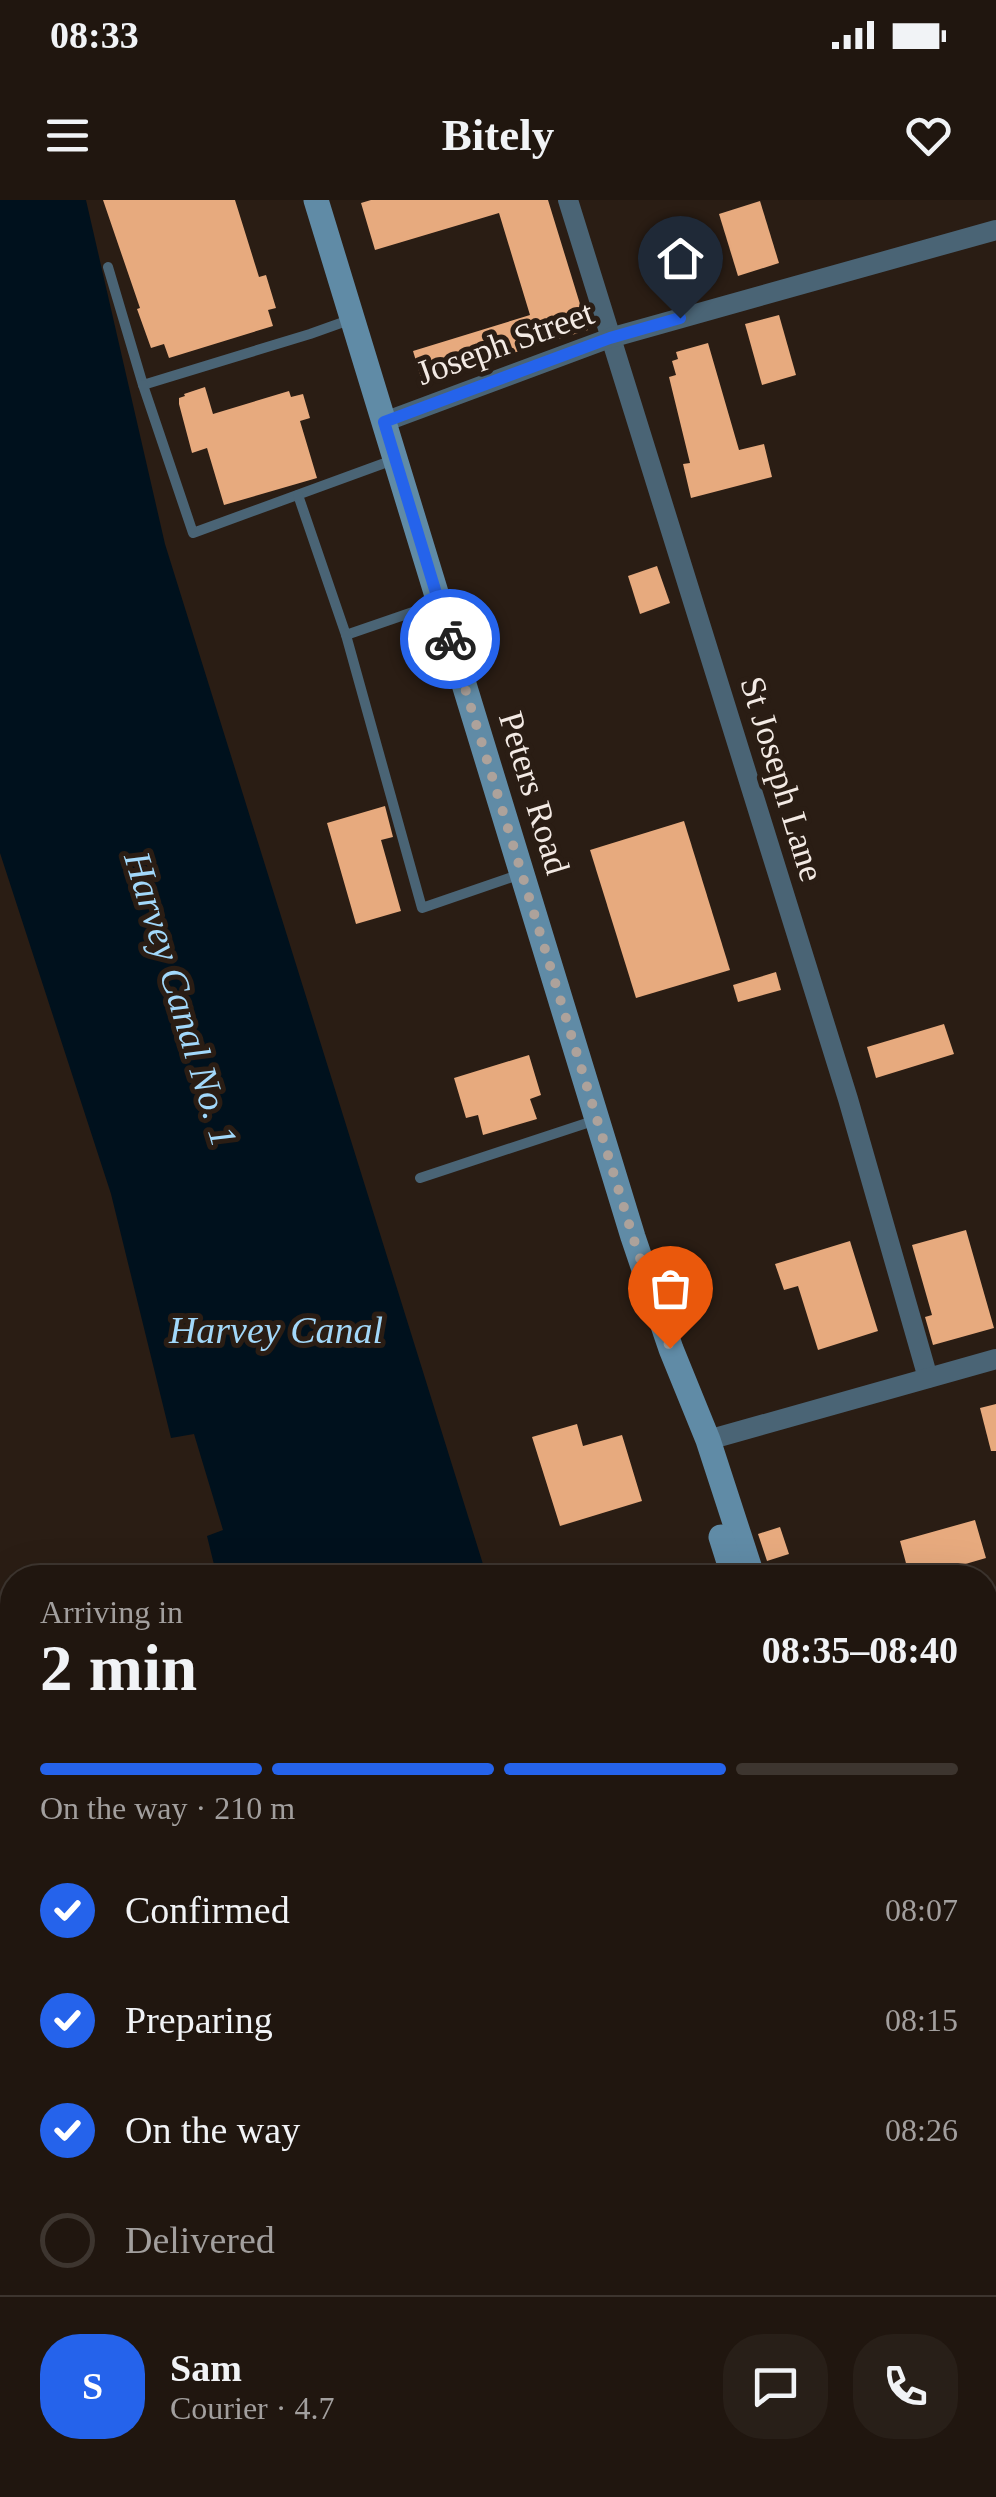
<!DOCTYPE html>
<meta charset="utf-8">
<style>
:root{--surface:#20160f;--page:#281f18;--text:#f1f3f6;--muted:#a29f9e;--line:#3d352f;--accent:#2563eb}
body{margin:0;font-family:Georgia,serif;background:var(--page);color:var(--text);height:100vh;display:flex;flex-direction:column;font-size:38px;white-space:nowrap}
*{box-sizing:border-box;margin:0}
p{font-size:32px;color:var(--muted)}
.icon{flex:none;width:55px;height:55px;fill:none;stroke:currentColor;stroke-width:2;stroke-linecap:round;stroke-linejoin:round}
.map{position:relative;flex:1;overflow:hidden}
.drawer{position:absolute;left:0px;top:1365px;width:998px;height:932px;display:flex;flex-direction:column;background:var(--surface);border-radius:40px 40px 0 0;box-shadow:0 10px 40px #0002,0 0 0 2px var(--line)}
.drawer>*{flex:none}
.pin{position:absolute;display:grid;place-items:center;width:85px;height:85px;color:#fff;margin:-102px -42px;border-radius:50% 50% 50% 0;rotate:-45deg;box-shadow:0 0 10px #0007}
.pin .icon{rotate:45deg}
.courier{position:absolute;display:grid;place-items:center;width:100px;height:100px;margin:-50px;border:8px solid #2563eb;border-radius:50%;background:#fff;color:#222;box-shadow:0 2px 12px #0007}
.head em{font-style:normal;font-weight:700}
.head div{display:flex;flex-direction:column-reverse}
.head{display:flex;align-items:center;justify-content:space-between;height:170px;padding:0 40px}
h1{font-size:65px;font-weight:700;line-height:75px}
.bar{display:grid;grid-template-columns:repeat(4,1fr);gap:15px 10px;align-content:center;height:120px;padding:0 40px}
.bar i{height:12px;border-radius:8px;background:var(--line)}
.bar .selected{background:var(--accent)}
.bar p{grid-column:span 4}
.line{display:flex;align-items:center;gap:25px;padding:0 40px;border-top:2px solid var(--line)}
.line div{flex:1}
.round{display:grid;place-items:center;flex:none;width:105px;height:105px;border-radius:40px;background:var(--page)}
ol{padding:0 40px;list-style:none}
li{display:flex;align-items:center;gap:30px;height:110px}
li p{margin-inline-start:auto}
li .icon{padding:10px;border-radius:50%;background:var(--accent);color:#fff;stroke-width:4}
li:last-child{color:var(--muted)}
li i{width:55px;height:55px;border:5px solid var(--line);border-radius:50%}
.status{display:flex;justify-content:space-between;align-items:center;height:70px;padding:0 50px;background:var(--surface);direction:ltr}
.status svg{height:28px;fill:currentColor}
header{display:flex;justify-content:space-between;align-items:center;height:130px;padding:0 40px;background:var(--surface);font-size:45px;font-weight:700}
.map>svg:first-child{display:block}
</style>
<div class="status"><b>08:33</b><svg viewBox="0 0 49 12"><path d="M0 12V9h3v3zM5 12V6h3v6zM10 12V3h3v9zM15 12V0h3v12zM26 1h20v11H26zM47 4h2v5h-2z"/></svg></div>
<header><svg class="icon" aria-label="menu" viewBox="0 0 24 24"><path d="M4 6h16M4 12h16M4 18h16"/></svg>Bitely<svg class="icon" aria-label="heart" viewBox="0 0 24 24"><path d="M12 20l-8-8c-3-5 5-10 8-4 3-6 11-1 8 4z"/></svg></header>
<div class="map">
<svg width="996" height="2297" viewBox="0 0 996 2297">
<rect width="100%" height="100%" fill="#2a1d14"/>
<!-- green -->
<path fill="#4e2c12" d="M12,1946V2010L0,1981V1949Z"/>
<!-- forest -->
<path fill="#754014" d="M12,1992V2285H282L286,2297H0V1995Z"/>
<!-- water -->
<g fill="#00111d">
<path d="M0,0H86L165,344L487,1377H217L207,1336L223,1330L194,1234L171,1238L111,994L0,653Z"/>
<path d="M12,1616V1760L0,1764V1619Z"/>
<path d="M403,2285H765L769,2297H407Z"/>
</g>
<!-- building -->
<g fill="#e7aa7e">
<path d="M103,0H235L259,77L266,75L276,108L268,110L273,126L169,158L164,144L151,148L137,109L140,108Z"/>
<path d="M371,0H548L588,130L422,181L413,151L530,115L499,13L375,50L361,3Z"/>
<path d="M760,1L779,63L738,76L719,14Z"/>
<path d="M779,115L796,175L762,185L745,124Z"/>
<path d="M708,143L739,250L764,244L772,277L691,298L683,264L690,263L669,177L676,175L672,161L678,159L676,152Z"/>
<path d="M205,187L213,214L289,191L291,197L303,194L310,218L300,221L317,278L224,305L207,248L192,253L179,204V198L185,196L184,194Z"/>
<path d="M657,366L670,403L640,414L628,376Z"/>
<path d="M385,606L393,637L381,640L401,711L356,724L327,623Z"/>
<path d="M684,621L730,770L636,798L590,650Z"/>
<path d="M776,772L781,790L738,802L733,785Z"/>
<path d="M944,824L954,854L876,878L867,847Z"/>
<path d="M529,855L541,895L530,899L537,919L483,935L478,915L466,918L454,878Z"/>
<path d="M966,1030L994,1128L933,1145L925,1117L932,1115L912,1045Z"/>
<path d="M850,1041L878,1131L818,1150L798,1086L784,1090L775,1064Z"/>
<path d="M996,1204V1251H991L980,1208Z"/>
<path d="M577,1224L583,1246L622,1235L642,1301L560,1326L532,1237Z"/>
<path d="M975,1320L986,1358L938,1372L939,1375L929,1378H910L900,1341Z"/>
<path d="M780,1327L789,1354L767,1361L758,1334Z"/>
</g>
<g fill="none" stroke-linecap="round" stroke-linejoin="round">
<!-- service -->
<g stroke="#4a6475" stroke-width="10">
<path d="M108,67L143,185L310,134L352,119"/>
<path d="M143,185L193,333L393,260"/>
<path d="M298,295L346,435L439,403"/>
<path d="M346,435L422,708L521,674"/>
<path d="M420,978L596,920"/>
<path d="M985,1970L996,1986"/>
</g>
<!-- minor -->
<g stroke="#4a6475" stroke-width="20">
<path d="M568,0L848,899L928,1178"/>
<path d="M384,222L610,138L996,30"/>
<path d="M708,1240L996,1159"/>
</g>
<!-- secondary -->
<g stroke="#608ba6" stroke-width="25">
<path d="M316,0L633,1037L671,1149L708,1240L753,1378"/>
<path d="M721,1337L734,1378"/>
<path d="M985,1823L996,1839"/>
<path d="M985,1875L996,1892"/>
</g>
<!-- primary -->
<g stroke="#70a9cc" stroke-width="25">
<path d="M985,1428L996,1425"/>
<path d="M985,1603L996,1599"/>
<path d="M985,1627L996,1623"/>
<path d="M985,1654L996,1651"/>
<path d="M0,1908L12,1904"/>
<path d="M0,1932L12,1928"/>
</g>
</g>
<g fill="none" stroke-linecap="round" stroke-linejoin="round">
<!-- done -->
<path stroke="#ada29b" stroke-width="10" stroke-dasharray="0 18" d="M450,439L633,1037L670,1148"/>
<!-- route -->
<path stroke="#2563eb" stroke-width="12" d="M450,439L384,222L610,138L680,118"/>
</g>
<g text-anchor="middle" dominant-baseline="central" stroke-width="10" stroke-linejoin="round" paint-order="stroke">
<!-- street labels -->
<g font-size="35" fill="#f3eae4" stroke="#2a1d14">
<text transform="translate(505 143) rotate(-20)">Joseph Street</text>
<text transform="translate(782 579) rotate(73)">St Joseph Lane</text>
<text transform="translate(534 593) rotate(73)">Peters Road</text>
</g>
<!-- water labels -->
<g font-size="38" font-style="italic" fill="#a2d8fa" stroke="#2a1d14">
<text transform="translate(181 799) rotate(73)">Harvey Canal No. 1</text>
<text x="276" y="1130">Harvey Canal</text>
</g>
</g>
</svg>
<div class="pin" style="left:670px;top:1148px;background:#ea580c"><svg class="icon" aria-label="bag" viewBox="0 0 24 24"><path d="M5 8h14l-1 12H6zM9 8a3 3 0 0 1 6 0"/></svg></div>
<div class="pin" style="left:680px;top:118px;background:#1f2937"><svg class="icon" aria-label="home" viewBox="0 0 24 24"><path d="M3 11l9-7 9 7M6 9v11h12V9"/></svg></div>
<div class="courier" style="left:450px;top:439px"><svg class="icon" aria-label="bike" viewBox="0 0 24 24"><circle cx="6" cy="16" r="4"/><circle cx="18" cy="16" r="4"/><path d="M6 16l4-8h5l3 8M10 8l3 8H6M13 5h3"/></svg></div>
<section class="drawer">
<div class="head"><div><h1>2 min</h1><p>Arriving in</p></div><em>08:35–08:40</em></div>
<div class="bar"><i class="selected"></i><i class="selected"></i><i class="selected"></i><i></i><p>On the way · 210 m</p></div>
<ol>
<li><svg class="icon" aria-label="check" viewBox="0 0 24 24"><path d="M5 12l5 5 9-10"/></svg>Confirmed<p>08:07</p></li>
<li><svg class="icon" aria-label="check" viewBox="0 0 24 24"><path d="M5 12l5 5 9-10"/></svg>Preparing<p>08:15</p></li>
<li><svg class="icon" aria-label="check" viewBox="0 0 24 24"><path d="M5 12l5 5 9-10"/></svg>On the way<p>08:26</p></li>
<li><i></i>Delivered</li>
</ol>
<div class="line" style="height:180px"><b class="round" style="background:var(--accent);color:#fff">S</b><div><b>Sam</b><p>Courier · 4.7</p></div><a class="round"><svg class="icon" aria-label="chat" viewBox="0 0 24 24"><path d="M4 5h16v11H9l-5 4z"/></svg></a><a class="round"><svg class="icon" aria-label="phone" viewBox="0 0 24 24"><path d="M5 4h4l2 5-3 2q2 4 5 5l2-3 5 2v4C11 20 4 13 5 4z"/></svg></a></div>
</section>
</div>
